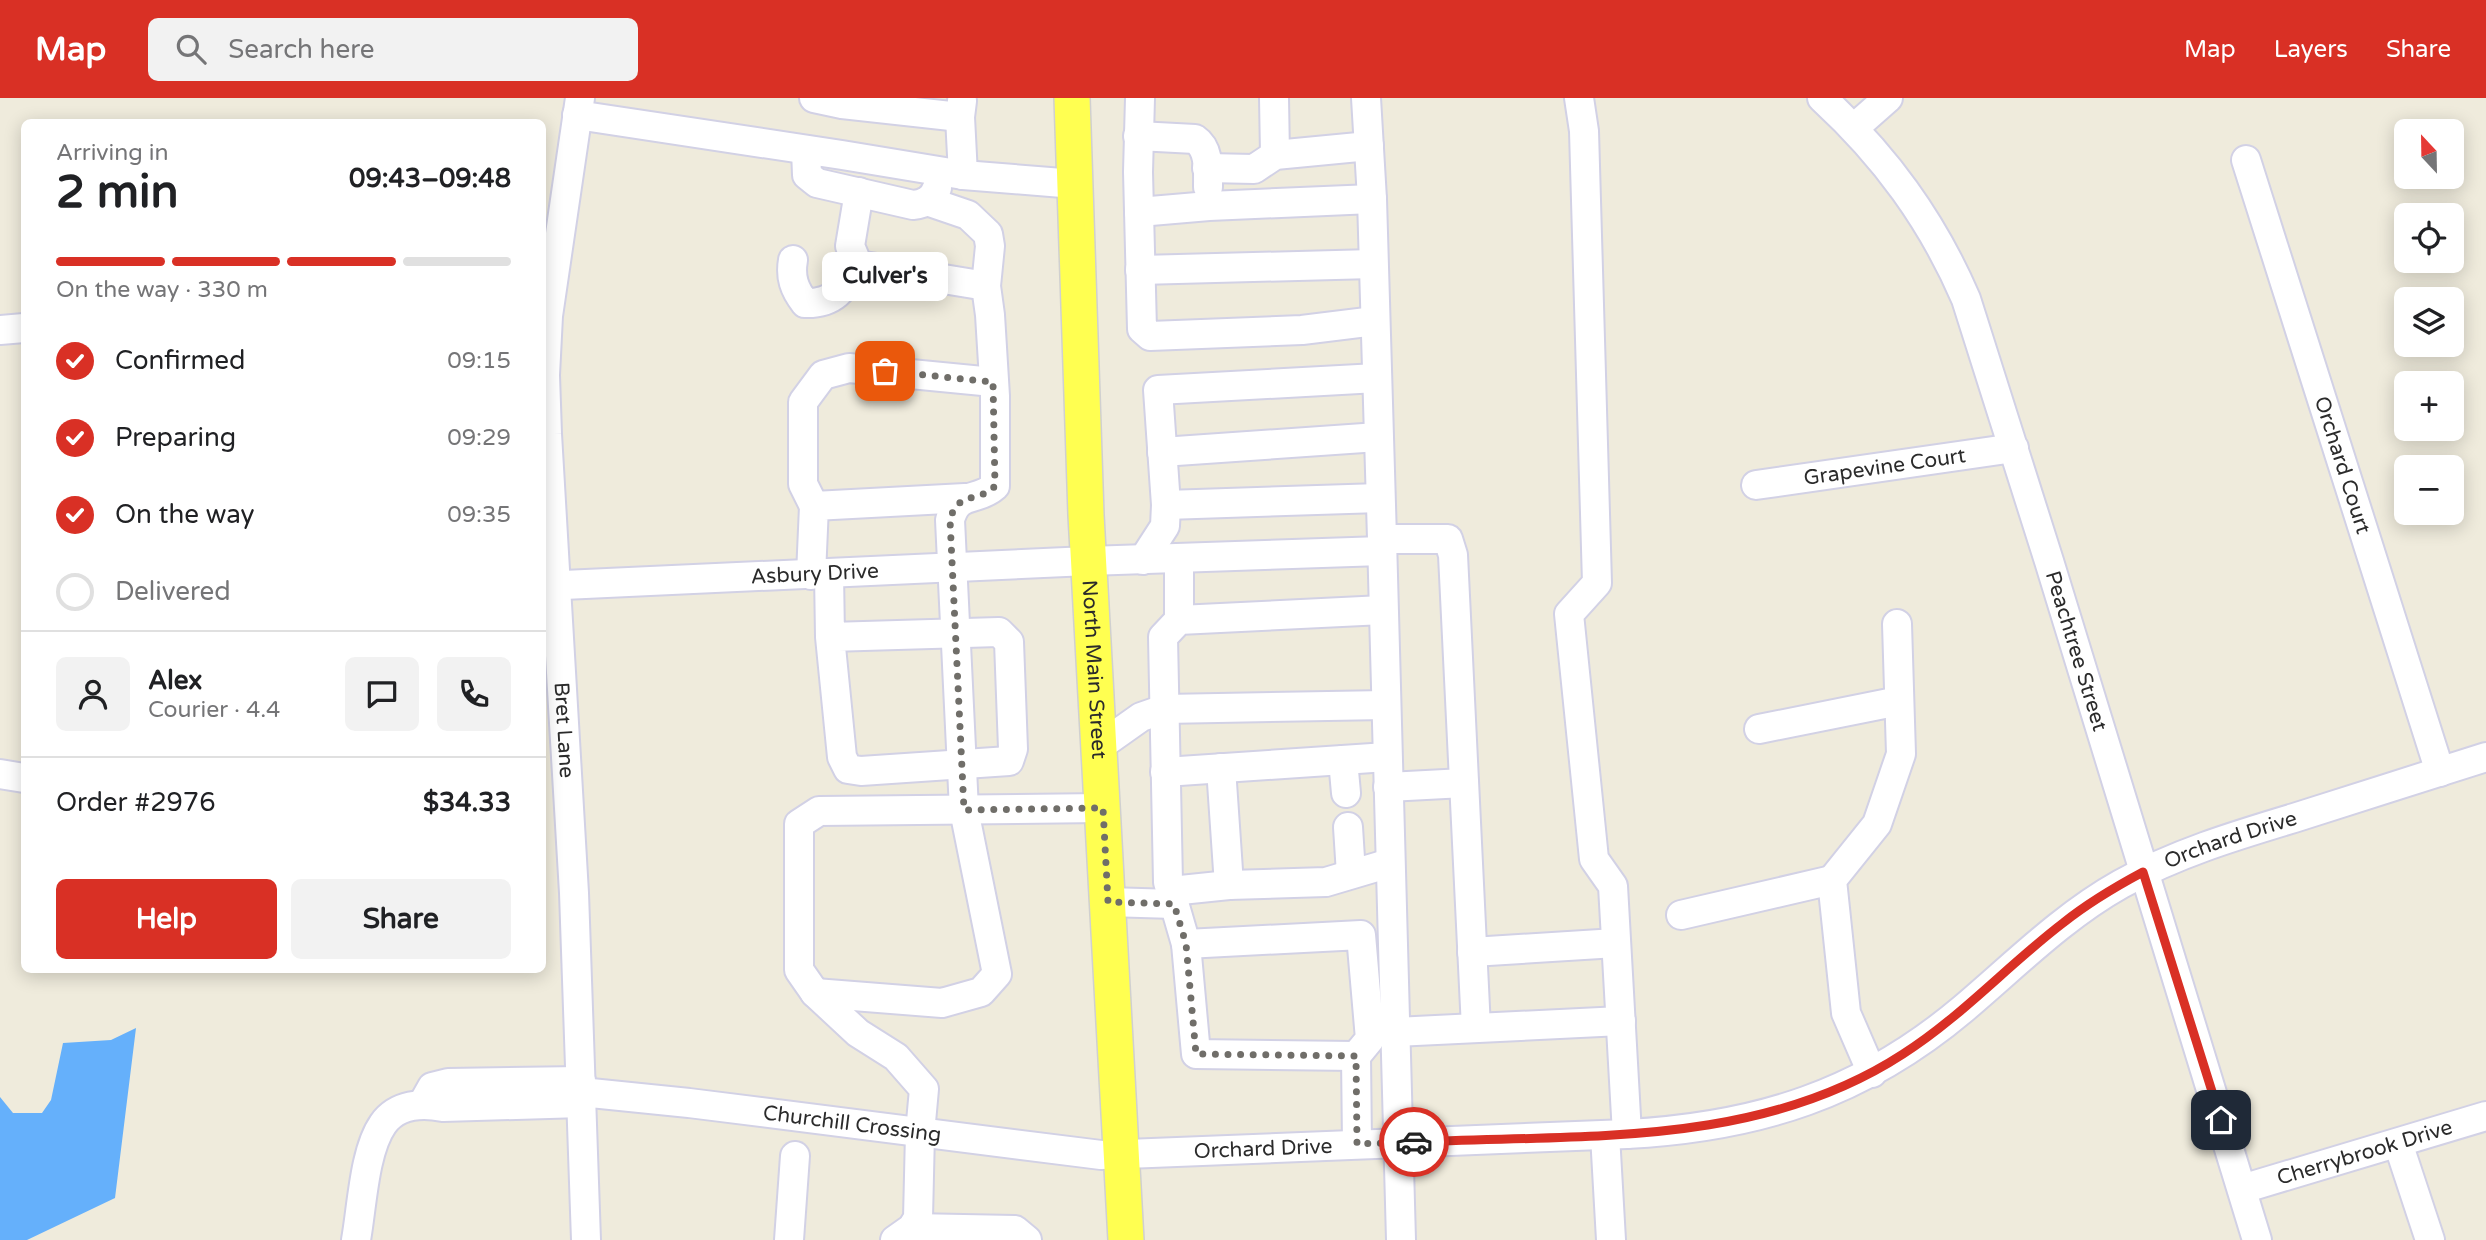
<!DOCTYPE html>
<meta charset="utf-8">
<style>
:root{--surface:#fff;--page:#f2f2f2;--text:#202124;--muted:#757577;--line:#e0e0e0;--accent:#d93025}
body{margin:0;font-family:"Varela Round",sans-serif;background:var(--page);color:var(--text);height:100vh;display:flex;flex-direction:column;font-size:26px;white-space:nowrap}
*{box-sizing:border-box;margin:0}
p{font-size:23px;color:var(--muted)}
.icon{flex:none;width:38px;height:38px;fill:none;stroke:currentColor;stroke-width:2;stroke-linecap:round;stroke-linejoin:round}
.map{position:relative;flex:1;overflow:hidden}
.side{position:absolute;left:21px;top:21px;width:525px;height:854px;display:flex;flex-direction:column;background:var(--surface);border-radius:10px;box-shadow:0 4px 18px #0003}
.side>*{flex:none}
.needle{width:46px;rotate:338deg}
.controls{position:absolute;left:2394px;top:21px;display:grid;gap:14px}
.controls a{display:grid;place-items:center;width:70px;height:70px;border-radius:10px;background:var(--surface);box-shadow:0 4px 18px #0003;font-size:35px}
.pin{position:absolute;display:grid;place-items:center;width:60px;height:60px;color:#fff;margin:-30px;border-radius:14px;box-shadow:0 4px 10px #0006}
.courier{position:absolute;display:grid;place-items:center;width:70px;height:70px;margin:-35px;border:5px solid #d93025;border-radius:50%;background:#fff;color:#222;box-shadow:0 2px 9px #0007}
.bubble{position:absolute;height:49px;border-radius:10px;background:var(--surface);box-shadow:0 4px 18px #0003;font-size:23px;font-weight:700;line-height:49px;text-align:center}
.overview em{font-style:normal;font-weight:700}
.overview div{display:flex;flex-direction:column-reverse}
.overview{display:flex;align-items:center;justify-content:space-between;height:119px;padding:0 35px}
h1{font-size:46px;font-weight:700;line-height:52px}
.bar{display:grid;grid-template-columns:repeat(4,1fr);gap:10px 7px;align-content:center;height:84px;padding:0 35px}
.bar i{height:9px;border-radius:5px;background:var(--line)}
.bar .current{background:var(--accent)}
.bar p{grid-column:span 4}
.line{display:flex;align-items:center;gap:18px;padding:0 35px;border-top:2px solid var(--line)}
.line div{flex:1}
.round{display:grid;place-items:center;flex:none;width:74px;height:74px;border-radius:10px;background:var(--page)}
ol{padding:0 35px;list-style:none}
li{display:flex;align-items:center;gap:21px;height:77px}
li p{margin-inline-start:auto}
li .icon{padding:7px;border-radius:50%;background:var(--accent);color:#fff;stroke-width:4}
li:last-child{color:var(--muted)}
li i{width:38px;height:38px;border:4px solid var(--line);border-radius:50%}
.button{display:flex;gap:14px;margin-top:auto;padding:14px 35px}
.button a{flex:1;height:80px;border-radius:10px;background:var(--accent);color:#fff;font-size:28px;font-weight:700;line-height:80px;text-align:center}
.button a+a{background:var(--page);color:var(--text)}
header{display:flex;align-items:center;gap:42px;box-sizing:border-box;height:98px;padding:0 35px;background:var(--accent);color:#fff}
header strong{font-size:33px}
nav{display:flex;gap:38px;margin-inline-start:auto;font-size:24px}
.search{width:490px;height:63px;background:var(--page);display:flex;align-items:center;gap:18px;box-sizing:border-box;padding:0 24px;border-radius:10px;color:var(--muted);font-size:26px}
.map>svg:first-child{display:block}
</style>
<header>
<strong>Map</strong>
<div class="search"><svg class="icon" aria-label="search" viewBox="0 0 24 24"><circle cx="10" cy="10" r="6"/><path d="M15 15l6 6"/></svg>Search here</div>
<nav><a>Map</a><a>Layers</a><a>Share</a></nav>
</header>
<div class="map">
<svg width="2486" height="1142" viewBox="0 0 2486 1142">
<rect width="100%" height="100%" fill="#efebdc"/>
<!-- water -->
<path fill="#65b0fb" d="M136,930L115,1100L27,1142H0V999L13,1015H42L51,1002L63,945L111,942Z"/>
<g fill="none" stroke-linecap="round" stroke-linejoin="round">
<defs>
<g id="minor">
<path id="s1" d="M580,0L548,218L545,277L547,336L574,795L586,1142"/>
<path d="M814,0L842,6L960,19"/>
<path d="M1140,0L1138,74L1142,231L1150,238L1302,232L1375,223"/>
<path d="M1274,0L1275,57"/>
<path d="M1366,0L1372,101L1382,441L1401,1142"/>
<path d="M1579,0L1584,33L1597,485L1569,516L1594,761L1613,788L1627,1036"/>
<path id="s2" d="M1822,0C1885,58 1932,122 1966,201L2049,463L2257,1142"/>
<path d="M962,3L960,19L963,77"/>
<path d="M577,17L842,57L963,77L1075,86"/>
<path d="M1854,30L1888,0"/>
<path d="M1138,38L1195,41C1210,51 1208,73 1208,89"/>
<path d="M806,52L807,77L817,85L913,107C925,106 933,101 937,90"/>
<path id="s3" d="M2246,62L2440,674"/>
<path d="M1207,70L1254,71L1275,57L1369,48"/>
<path d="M859,94L850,148L858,167L986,188"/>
<path d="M1139,114L1209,108L1372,101"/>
<path d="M793,162C790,179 794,191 805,205C835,206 844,190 858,167"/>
<path d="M1140,172L1373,166"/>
<path d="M0,232L24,230"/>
<path d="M1377,280L1158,292L1166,407L1380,400"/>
<path d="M1162,354L1378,339"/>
<path id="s4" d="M1756,387L2014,350"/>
<path d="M814,408L803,386V304L823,277L849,270L993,284"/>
<path d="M1382,441H1448L1453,457L1476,930"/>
<path d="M1143,462L1165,428L1166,407"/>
<path d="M829,475L830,539L842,659L848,671L861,673L1009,663L1013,651L1009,544L999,534L830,539"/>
<path d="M811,477L814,408L965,400"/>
<path id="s5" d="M542,488L1088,463L1382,453"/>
<path d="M1179,522V460"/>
<path d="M1759,631L1899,603"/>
<path d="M1100,648L1141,619L1164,611L1386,607"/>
<path d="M1343,662L1346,695"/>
<path d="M1221,670L1229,787"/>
<path d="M1165,674L1387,659"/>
<path d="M0,676L24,680"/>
<path d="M1388,689L1464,685"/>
<path d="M1348,729L1351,776"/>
<path d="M1171,793L1229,787L1326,784L1390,765"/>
<path d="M1108,804L1174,806"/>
<path d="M1681,817L1832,782"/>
<path d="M1186,846L1361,837L1370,941L1356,958L1357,1046"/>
<path d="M1472,854L1616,845"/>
<path d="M815,895L942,905L981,894L997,876L964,712L950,422C958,392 976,405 995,388V298L990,217L986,188L990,148L988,136L968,117L927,103"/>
<path d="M1395,934L1621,923"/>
<path d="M1356,958L1196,956L1186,846L1168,784L1163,539L1179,522L1383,512"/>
<path d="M1872,975L1846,915L1832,782L1877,726L1901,656L1897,526"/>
<path id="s6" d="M581,994L689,1005L1101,1057L1627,1036C1758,1029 1862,996 1963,911C2014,868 2062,819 2121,786C2175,756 2234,738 2294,720C2358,700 2422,679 2486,659"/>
<path d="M423,1005L432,989L448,985L581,983"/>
<path d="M1605,1037L1611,1142"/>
<path d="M2398,1045L2430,1142"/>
<path id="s7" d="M2242,1091L2486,1018"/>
<path d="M912,1130L1015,1132L1027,1142"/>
<path d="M356,1142C362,1109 364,1053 383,1026C397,1006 422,1005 443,1009L582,1005"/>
<path d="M789,1142L795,1058"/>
<path d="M895,1142L912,1130L918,1120L920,1035L924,991L896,959L858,935L815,895L799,872V726L819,713L1103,710"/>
</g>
<g id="major">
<path id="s8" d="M1072,0L1086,417L1126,1142"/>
</g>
</defs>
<!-- minor casing -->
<use href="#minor" stroke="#d2d1e5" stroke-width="32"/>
<!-- major casing -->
<use href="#major" stroke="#d0d0d0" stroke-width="38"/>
<!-- minor -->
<use href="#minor" stroke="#fff" stroke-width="28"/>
<!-- major -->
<use href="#major" stroke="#ffff51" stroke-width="35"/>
</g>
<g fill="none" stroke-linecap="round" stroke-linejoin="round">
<!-- done -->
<path stroke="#706e69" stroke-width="7" stroke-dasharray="0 12.6" d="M885,273L993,284L995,388C977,406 958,392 950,422L964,712L1103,710L1108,804L1174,806L1186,846L1196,956L1356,958L1357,1046L1414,1044"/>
<!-- route -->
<path stroke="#d93025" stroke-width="9" d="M1414,1044C1580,1036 1757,1051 1903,956C1961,919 2008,867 2063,825C2088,805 2115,789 2143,774L2221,1022"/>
</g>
<g text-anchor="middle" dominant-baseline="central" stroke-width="5" stroke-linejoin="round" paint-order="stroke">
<!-- street labels -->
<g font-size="21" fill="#2b2b2b" stroke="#fff">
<text stroke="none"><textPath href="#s3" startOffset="320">Orchard Court</textPath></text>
<text stroke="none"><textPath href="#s4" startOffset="130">Grapevine Court</textPath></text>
<text stroke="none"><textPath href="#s5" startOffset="273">Asbury Drive</textPath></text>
<text stroke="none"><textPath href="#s2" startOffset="618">Peachtree Street</textPath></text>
<text stroke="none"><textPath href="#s8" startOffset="572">North Main Street</textPath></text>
<text stroke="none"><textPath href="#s1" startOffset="635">Bret Lane</textPath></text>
<text stroke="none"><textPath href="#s6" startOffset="1736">Orchard Drive</textPath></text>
<text stroke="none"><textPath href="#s6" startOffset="273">Churchill Crossing</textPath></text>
<text stroke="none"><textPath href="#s6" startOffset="686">Orchard Drive</textPath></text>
<text stroke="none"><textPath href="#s7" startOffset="128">Cherrybrook Drive</textPath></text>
</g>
</g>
</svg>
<div class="controls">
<a><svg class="needle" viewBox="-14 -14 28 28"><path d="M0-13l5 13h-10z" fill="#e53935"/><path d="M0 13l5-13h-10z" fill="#757577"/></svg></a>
<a><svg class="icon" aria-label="locate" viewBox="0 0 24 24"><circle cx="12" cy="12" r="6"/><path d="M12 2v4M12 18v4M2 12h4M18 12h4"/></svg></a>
<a><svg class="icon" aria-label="layers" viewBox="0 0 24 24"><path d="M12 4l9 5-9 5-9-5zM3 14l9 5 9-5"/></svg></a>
<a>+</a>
<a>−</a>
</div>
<div class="pin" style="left:885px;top:273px;background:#ea580c"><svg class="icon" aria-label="bag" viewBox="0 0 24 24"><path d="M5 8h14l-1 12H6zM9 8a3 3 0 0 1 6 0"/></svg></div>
<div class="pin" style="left:2221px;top:1022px;background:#1f2937"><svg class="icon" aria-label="home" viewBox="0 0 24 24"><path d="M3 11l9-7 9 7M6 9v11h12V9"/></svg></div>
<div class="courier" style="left:1414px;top:1044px"><svg class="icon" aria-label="car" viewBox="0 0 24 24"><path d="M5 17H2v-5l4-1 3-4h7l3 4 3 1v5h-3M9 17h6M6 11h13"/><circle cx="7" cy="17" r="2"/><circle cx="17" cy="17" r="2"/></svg></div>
<div class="bubble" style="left:822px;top:154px;width:126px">Culver's</div>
<section class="side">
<div class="overview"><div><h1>2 min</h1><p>Arriving in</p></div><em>09:43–09:48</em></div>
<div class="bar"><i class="current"></i><i class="current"></i><i class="current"></i><i></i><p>On the way · 330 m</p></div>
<ol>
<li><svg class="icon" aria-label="check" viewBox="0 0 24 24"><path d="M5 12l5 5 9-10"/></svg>Confirmed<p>09:15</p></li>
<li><svg class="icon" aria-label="check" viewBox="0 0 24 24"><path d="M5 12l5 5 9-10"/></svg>Preparing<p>09:29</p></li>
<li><svg class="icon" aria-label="check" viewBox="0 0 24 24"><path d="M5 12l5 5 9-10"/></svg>On the way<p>09:35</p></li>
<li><i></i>Delivered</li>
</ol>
<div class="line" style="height:126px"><a class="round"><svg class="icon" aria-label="person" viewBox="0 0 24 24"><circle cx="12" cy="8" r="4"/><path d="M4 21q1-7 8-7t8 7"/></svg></a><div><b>Alex</b><p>Courier · 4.4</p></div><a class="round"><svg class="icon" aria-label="chat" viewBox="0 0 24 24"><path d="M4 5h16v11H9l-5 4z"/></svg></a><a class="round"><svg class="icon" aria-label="phone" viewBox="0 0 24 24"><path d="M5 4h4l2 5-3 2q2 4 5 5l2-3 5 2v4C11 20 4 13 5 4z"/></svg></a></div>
<div class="line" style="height:91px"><div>Order #2976</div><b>$34.33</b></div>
<div class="button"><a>Help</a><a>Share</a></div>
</section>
</div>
